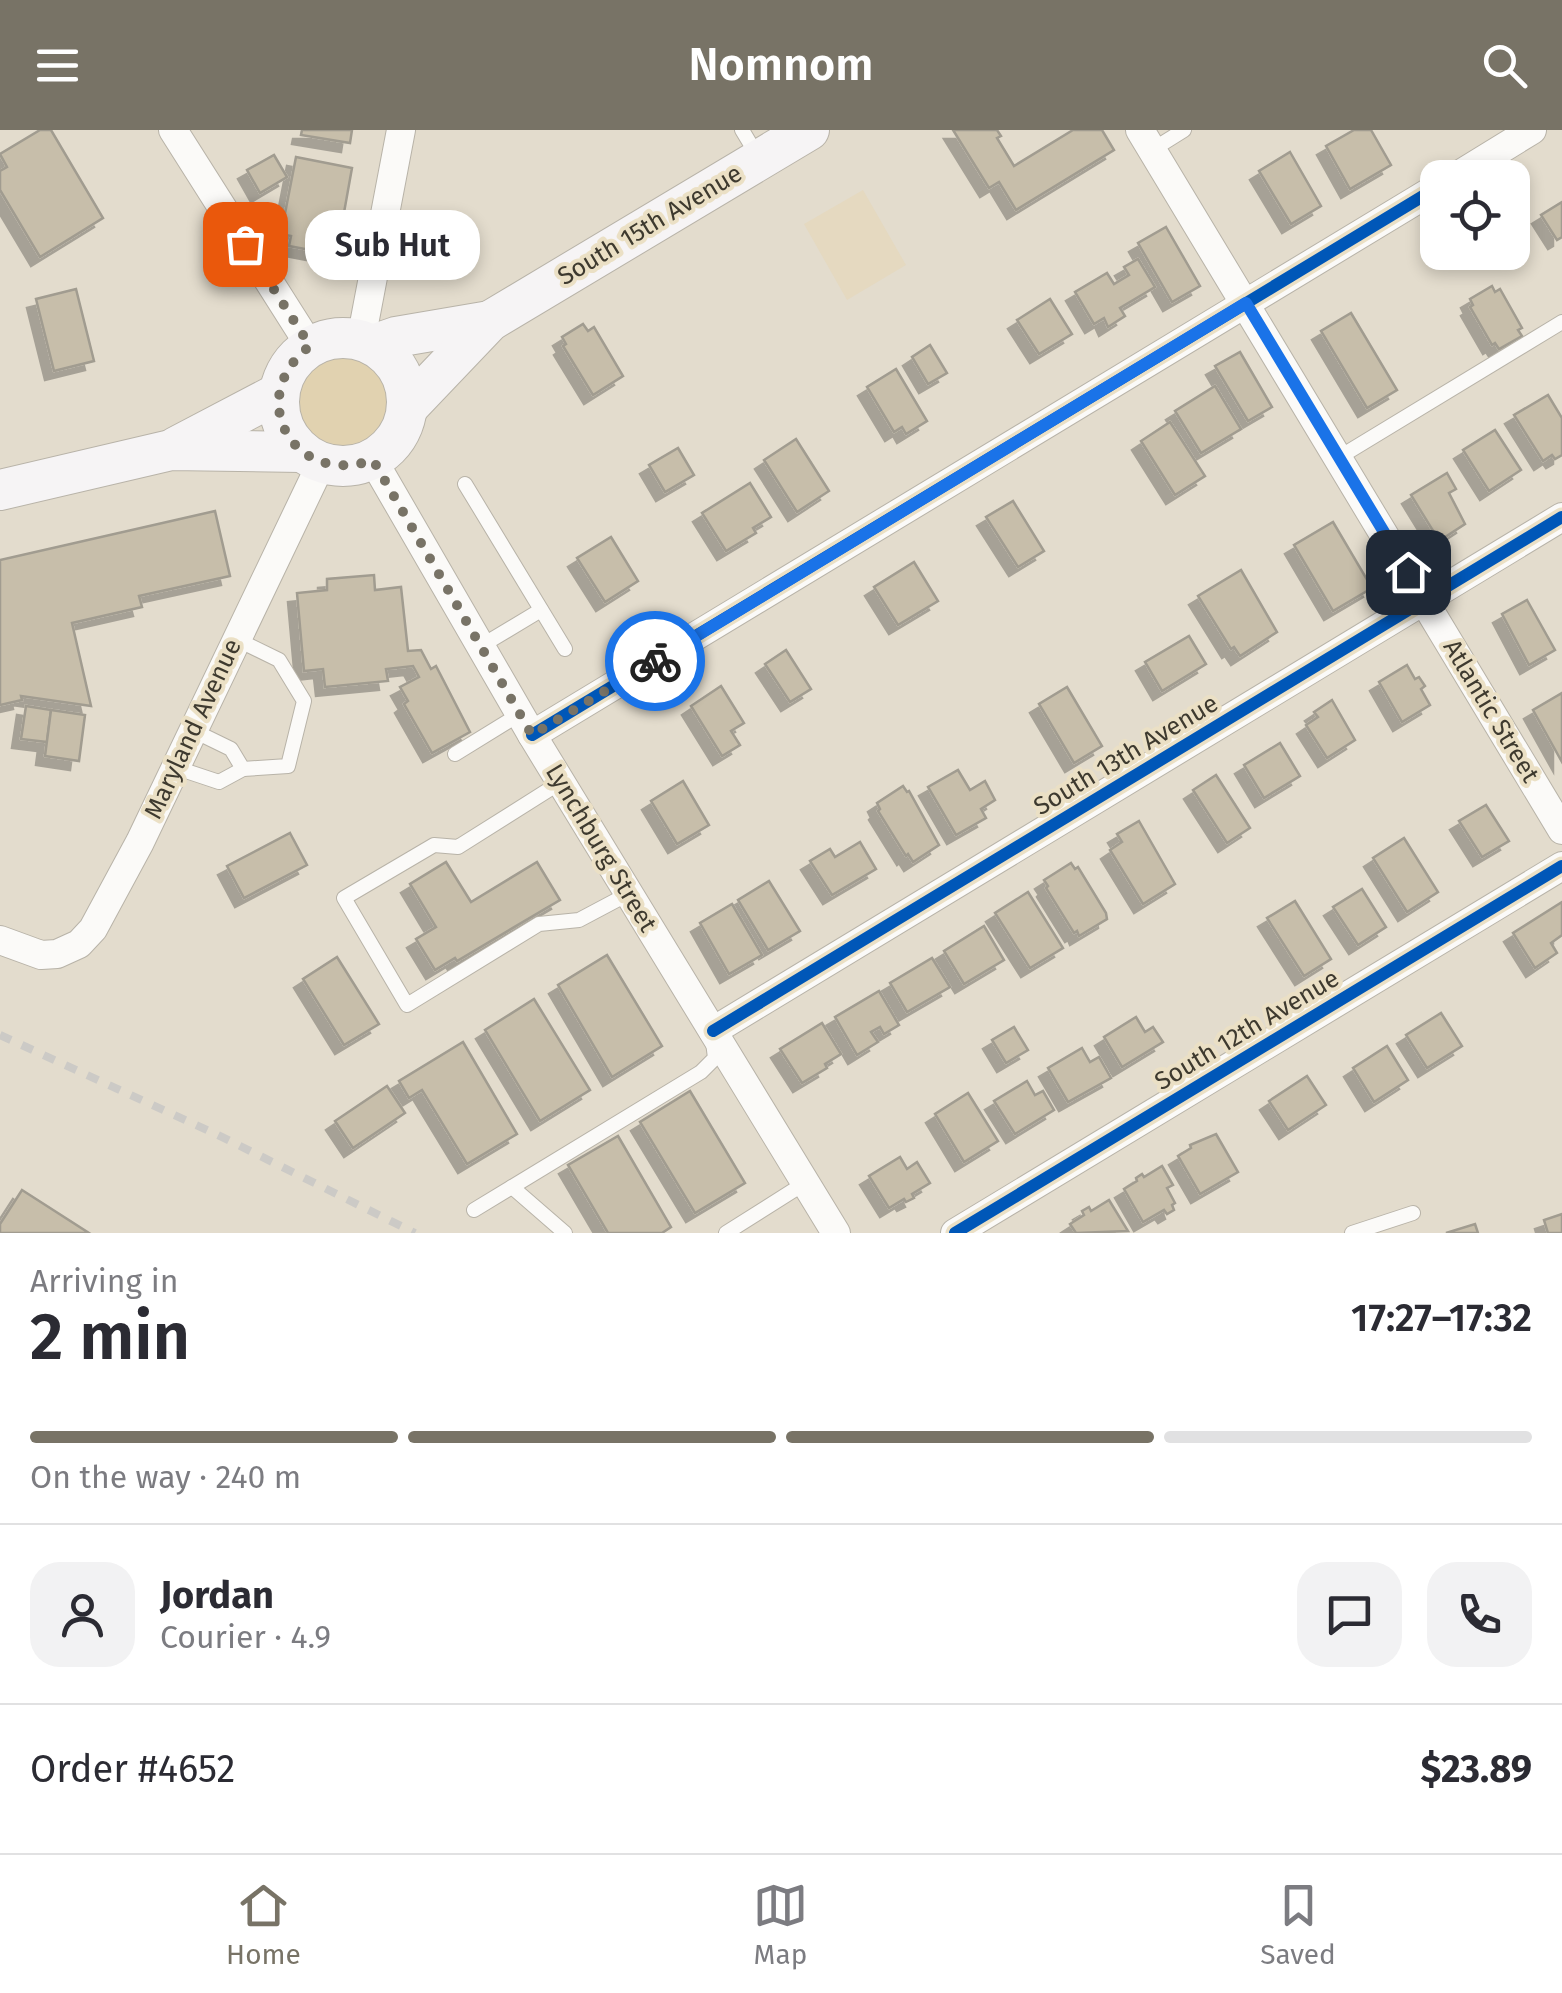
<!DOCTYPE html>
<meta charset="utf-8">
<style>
:root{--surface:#fff;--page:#f2f2f3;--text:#2b2b33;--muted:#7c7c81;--line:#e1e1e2;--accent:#787366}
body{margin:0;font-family:"Fira Sans",sans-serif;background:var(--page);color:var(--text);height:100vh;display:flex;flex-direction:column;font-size:38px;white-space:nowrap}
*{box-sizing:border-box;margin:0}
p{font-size:32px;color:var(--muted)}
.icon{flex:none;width:55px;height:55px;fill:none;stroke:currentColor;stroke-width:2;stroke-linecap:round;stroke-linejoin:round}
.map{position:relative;height:1103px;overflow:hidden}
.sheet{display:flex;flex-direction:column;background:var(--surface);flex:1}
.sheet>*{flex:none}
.buttons{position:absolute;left:1420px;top:30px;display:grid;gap:20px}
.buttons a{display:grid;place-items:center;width:110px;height:110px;border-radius:20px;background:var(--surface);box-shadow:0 5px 15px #0003;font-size:50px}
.pin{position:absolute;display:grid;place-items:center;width:85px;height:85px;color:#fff;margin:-42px;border-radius:20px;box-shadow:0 5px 15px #0006}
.courier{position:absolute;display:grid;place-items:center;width:100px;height:100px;margin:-50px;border:8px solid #1a73e8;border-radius:50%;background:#fff;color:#222;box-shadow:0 2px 12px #0007}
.bubble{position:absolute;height:70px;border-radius:30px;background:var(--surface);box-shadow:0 5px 15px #0003;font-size:32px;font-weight:600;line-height:70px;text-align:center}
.head em{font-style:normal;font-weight:600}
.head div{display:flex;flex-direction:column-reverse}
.head{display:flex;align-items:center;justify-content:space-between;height:170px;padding:0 30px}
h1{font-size:65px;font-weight:600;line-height:75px}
.bar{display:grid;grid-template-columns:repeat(4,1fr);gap:15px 10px;align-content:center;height:120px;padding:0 30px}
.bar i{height:12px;border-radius:8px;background:var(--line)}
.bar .active{background:var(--accent)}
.bar p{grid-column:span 4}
.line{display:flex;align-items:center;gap:25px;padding:0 30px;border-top:2px solid var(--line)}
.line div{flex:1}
.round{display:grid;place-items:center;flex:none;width:105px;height:105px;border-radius:30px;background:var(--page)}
header{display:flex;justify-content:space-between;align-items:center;height:130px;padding:0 30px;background:var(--accent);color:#fff;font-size:45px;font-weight:600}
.menu{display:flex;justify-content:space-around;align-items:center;height:140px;border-top:2px solid var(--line);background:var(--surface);font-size:28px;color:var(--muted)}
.menu a{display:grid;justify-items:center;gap:5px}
.menu .active{color:var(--accent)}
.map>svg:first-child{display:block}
</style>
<header><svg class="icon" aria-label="menu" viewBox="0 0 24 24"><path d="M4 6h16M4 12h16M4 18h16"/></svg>Nomnom<svg class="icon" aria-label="search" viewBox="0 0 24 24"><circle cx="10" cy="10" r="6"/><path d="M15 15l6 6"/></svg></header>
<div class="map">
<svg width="1562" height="1103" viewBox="0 0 1562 1103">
<defs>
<filter id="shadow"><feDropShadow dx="-9" dy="9" stdDeviation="0" flood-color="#0004"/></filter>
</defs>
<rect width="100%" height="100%" fill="#e3dccd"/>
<!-- built -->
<path fill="#e5d9c0" d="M863,60L906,135L847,170L804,94Z"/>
<!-- green -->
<circle fill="#e1d2b0" cx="342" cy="276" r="54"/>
<!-- building -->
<g fill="#c7beaa" stroke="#a19c90" stroke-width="2.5" filter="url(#shadow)">
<path d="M40,0H51L103,88L40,127L0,60V41L7,37L0,24Z"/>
<path d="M302,0H352L350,13L301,5Z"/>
<path d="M953,0H997L1001,6L997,8L1014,36L1073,0H1102L1114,20L1016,80L999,52L989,58Z"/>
<path d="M1354,0H1371L1391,35L1350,59L1326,16Z"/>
<path d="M1290,22L1321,76L1291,94L1259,41Z"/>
<path d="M274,25L287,47L260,63L247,40Z"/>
<path d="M296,27L352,38L338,116L328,114L326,123L289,116L291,106L281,104Z"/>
<path d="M1562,72V107L1557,110L1541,85Z"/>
<path d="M1166,97L1200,156L1172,172L1138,113Z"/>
<path d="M1138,129L1155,157L1120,178L1125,186L1108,197L1104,188L1094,194L1075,162L1107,143L1114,154L1129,145L1124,137Z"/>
<path d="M1492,156L1495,162L1500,159L1522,198L1518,200L1522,206L1499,219L1495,213L1492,215L1470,177L1473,175L1470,169Z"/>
<path d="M76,159L94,231L54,241L36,169Z"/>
<path d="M1050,169L1072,204L1039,224L1017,190Z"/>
<path d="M1351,183L1397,260L1367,278L1321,201Z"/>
<path d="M583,194L588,201L594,197L623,246L593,265L563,216L566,214L562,207Z"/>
<path d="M930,215L947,243L928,254L912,227Z"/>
<path d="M1240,222L1272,277L1248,291L1215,236Z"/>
<path d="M896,239L927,291L906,304L902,297L894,302L867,257Z"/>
<path d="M1215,256L1241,299L1201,323L1175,281Z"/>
<path d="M1548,265L1562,288V325L1555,329L1552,325L1543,331L1514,285Z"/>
<path d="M1170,292L1205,346L1175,365L1141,311Z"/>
<path d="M1495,300L1521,340L1489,361L1463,320Z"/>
<path d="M796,309L829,361L797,382L764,330Z"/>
<path d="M678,318L694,345L665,362L649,335Z"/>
<path d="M1447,343L1456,359L1449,363L1465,394L1442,409L1437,402L1435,404L1411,365Z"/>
<path d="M750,353L771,387L753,398L756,403L726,421L702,383Z"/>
<path d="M1013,371L1044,421L1018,437L986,387Z"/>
<path d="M215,381L230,446L139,466L142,477L72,493L91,576L21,566L22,570L0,575V430Z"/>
<path d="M1333,392L1372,458L1333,481L1294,415Z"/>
<path d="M611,407L638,451L605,472L577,428Z"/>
<path d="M914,432L938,471L898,495L874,457Z"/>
<path d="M1241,440L1277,502L1240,526L1234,517L1231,519L1198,466Z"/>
<path d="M374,445L375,460L401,457L408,521L421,520L431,539L436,536L470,602L432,623L404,574L408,571L400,557L419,547L413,536L386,539L388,551L325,557L323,539L304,541L297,463L327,460V449Z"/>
<path d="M1527,470L1555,520L1529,535L1502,484Z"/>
<path d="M1189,506L1206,534L1162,561L1145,532Z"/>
<path d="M786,520L811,559L790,572L765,534Z"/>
<path d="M1407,535L1415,549L1419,547L1425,556L1421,559L1430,575L1402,592L1379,552Z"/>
<path d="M721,556L744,593L731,601L740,615L722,626L691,576Z"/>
<path d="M1067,557L1102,616L1074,633L1039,574Z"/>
<path d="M1562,563V632L1533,580Z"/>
<path d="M1332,570L1355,610L1327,628L1306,595L1318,587L1314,582Z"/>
<path d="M26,576L51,580L47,612L21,609Z"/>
<path d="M51,580L85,585L79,631L45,626Z"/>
<path d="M1280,613L1300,646L1264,668L1244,635Z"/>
<path d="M958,640L970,660L985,651L995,670L981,679L986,688L956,705L928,657Z"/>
<path d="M1216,645L1250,698L1227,713L1193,660Z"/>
<path d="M683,651L709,695L677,714L651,671Z"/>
<path d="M903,656L907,662L909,661L939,715L913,732L908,724L906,726L878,681L880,679L877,673Z"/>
<path d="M1486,675L1509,711L1482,727L1459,691Z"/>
<path d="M1139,691L1175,754L1143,774L1110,720L1122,712L1117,704Z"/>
<path d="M290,703L307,735L244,768L227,736Z"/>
<path d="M1404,708L1438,762L1407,782L1373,728Z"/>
<path d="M860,712L876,739L832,765L810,731L830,719L835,727Z"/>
<path d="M446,732L471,772L537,732L560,770L457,831L455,828L435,840L416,809L436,797L410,754Z"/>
<path d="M1071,733L1075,739L1078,737L1106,783L1107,789L1079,806L1077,801L1074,803L1046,758L1048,756L1044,750Z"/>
<path d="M769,751L800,801L768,820L738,770Z"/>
<path d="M1362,759L1386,797L1358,815L1333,777Z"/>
<path d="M1028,762L1063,818L1030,838L995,783Z"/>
<path d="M1295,771L1331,829L1304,846L1267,788Z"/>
<path d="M1562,772V805L1551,813L1557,823L1535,838L1513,803Z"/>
<path d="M732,774L762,825L729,844L700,793Z"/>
<path d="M984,796L1004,830L964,854L944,821Z"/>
<path d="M607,825L662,916L612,947L558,855Z"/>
<path d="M337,827L379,894L344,915L303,849Z"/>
<path d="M932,828L950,857L907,882L890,853Z"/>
<path d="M879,861L899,895L884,904L880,897L871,902L878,912L857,925L835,887Z"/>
<path d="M534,869L590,960L540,991L485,900Z"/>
<path d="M1441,883L1462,916L1427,938L1406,905Z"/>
<path d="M1136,887L1145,902L1153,897L1163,912L1122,937L1104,907Z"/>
<path d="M822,893L841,924L825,934L827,938L802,953L780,919Z"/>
<path d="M1014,897L1028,920L1006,933L992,910Z"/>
<path d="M463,912L517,1004L467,1034L422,960L409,968L399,951Z"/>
<path d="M1387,916L1408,950L1374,972L1353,938Z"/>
<path d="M1082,918L1090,932L1099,927L1111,948L1068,972L1048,938Z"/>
<path d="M1307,946L1326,975L1288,1000L1269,971Z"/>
<path d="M1027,951L1035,965L1043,961L1054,980L1015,1004L994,971Z"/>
<path d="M387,956L405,983L353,1018L335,991Z"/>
<path d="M690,961L745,1053L695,1083L640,992Z"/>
<path d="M968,963L998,1011L964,1032L935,984Z"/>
<path d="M1216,1004L1238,1042L1200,1064L1178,1026L1191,1018L1190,1015Z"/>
<path d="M618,1006L671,1097L662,1103H608L568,1035Z"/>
<path d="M900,1027L907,1039L917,1032L930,1053L912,1064L914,1068L906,1072L904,1069L889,1078L869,1046Z"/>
<path d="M1162,1036L1173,1055L1167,1058L1175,1073L1172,1075L1174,1080L1167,1084L1164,1080L1143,1092L1124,1059L1137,1051L1136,1048L1142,1044L1144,1047Z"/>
<path d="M22,1060L89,1103H0V1094Z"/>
<path d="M1109,1070L1128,1101L1076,1103L1070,1094L1084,1085L1082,1081L1089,1077L1091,1081Z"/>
<path d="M1562,1084V1103H1548L1544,1090Z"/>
<path d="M1475,1094L1478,1103H1446Z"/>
</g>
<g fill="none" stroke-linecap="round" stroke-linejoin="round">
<defs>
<g id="lane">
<path d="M742,0L757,25"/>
<path d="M1152,20L1184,0"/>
<path d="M1338,328L1562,192"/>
<path d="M465,354L565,519"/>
<path d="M481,516L541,480"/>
<path d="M192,600L231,619L243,639L288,636L304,571L279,530L236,509"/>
<path d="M455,624L520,584"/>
<path d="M174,637L219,652L243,639"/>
<path d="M561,652L458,717L434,715L344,768L407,875L539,794L579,790L628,764"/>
<path d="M512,1057L565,1103"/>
<path d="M474,1080L701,942L715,928L713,912"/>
<path d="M726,1103L805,1053"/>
<path d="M1352,1103L1413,1083"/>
</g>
<g id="street">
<path d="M173,0L310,216"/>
<path d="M1140,0L1562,700"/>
<path d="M1454,48L1532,0"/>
<path d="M361,210L401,0"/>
<path d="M373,330L532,605L836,1103"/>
<path d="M532,605L1438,57"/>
<path d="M0,810L41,825L57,824L79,814L93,799L140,712L321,334"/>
<path d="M713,901L1562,387"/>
<path d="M955,1103L1562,736"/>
</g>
<g id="secondary">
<circle cx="343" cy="272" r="64"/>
<path d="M373,215L396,207L490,191"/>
<path d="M408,277L490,191L809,0"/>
<path d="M176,317L279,263"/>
<path d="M0,360L171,320L301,322"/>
</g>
</defs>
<!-- lane casing -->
<use href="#lane" stroke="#b8b3a8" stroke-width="16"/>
<!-- street casing -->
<use href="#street" stroke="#b8b3a8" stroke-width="30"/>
<!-- secondary casing -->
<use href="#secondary" stroke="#b8b3a8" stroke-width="42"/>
<!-- lane -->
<use href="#lane" stroke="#fbfaf8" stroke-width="14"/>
<!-- street -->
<use href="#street" stroke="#fbfaf8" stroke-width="28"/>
<!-- secondary -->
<use href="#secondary" stroke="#f6f4f5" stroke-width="40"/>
<!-- rail -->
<path stroke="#cccac6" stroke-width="8" stroke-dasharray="12 12" stroke-linecap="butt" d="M0,905L218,1005L415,1103"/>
<defs>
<g id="cycleway">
<path d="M532,605L1438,57"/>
<path d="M713,901L1562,387"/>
<path d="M955,1103L1562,736"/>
</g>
</defs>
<!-- cycleway casing -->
<use href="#cycleway" stroke="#ebe0c5" stroke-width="19"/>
<!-- cycleway -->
<use href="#cycleway" stroke="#0057b8" stroke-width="12"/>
</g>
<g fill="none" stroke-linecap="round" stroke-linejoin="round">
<!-- done -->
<path stroke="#787366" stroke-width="10" stroke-dasharray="0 18" d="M245,114L310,216C243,267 293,358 373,330L532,605L655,531"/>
<!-- route -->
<path stroke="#1a73e8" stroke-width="12" d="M655,531L1246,173L1408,442"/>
</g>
<g text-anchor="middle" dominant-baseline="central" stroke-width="8" stroke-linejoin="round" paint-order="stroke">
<!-- street labels -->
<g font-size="25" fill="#3e3a2f" stroke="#ebe0c5">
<text transform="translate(650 95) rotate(-31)">South 15th Avenue</text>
<text transform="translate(1491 581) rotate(59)">Atlantic Street</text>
<text transform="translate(193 599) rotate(-65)">Maryland Avenue</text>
<text transform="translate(1126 625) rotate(-31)">South 13th Avenue</text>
<text transform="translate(601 718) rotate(59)">Lynchburg Street</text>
<text transform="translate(1247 900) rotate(-31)">South 12th Avenue</text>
</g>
</g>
</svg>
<div class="buttons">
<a><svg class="icon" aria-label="locate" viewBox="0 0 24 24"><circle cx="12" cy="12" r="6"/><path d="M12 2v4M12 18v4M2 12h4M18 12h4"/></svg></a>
</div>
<div class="pin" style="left:245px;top:114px;background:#ea580c"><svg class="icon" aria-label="bag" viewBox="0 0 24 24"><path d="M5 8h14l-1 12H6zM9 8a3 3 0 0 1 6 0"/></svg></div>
<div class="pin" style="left:1408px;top:442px;background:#1f2937"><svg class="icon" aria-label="home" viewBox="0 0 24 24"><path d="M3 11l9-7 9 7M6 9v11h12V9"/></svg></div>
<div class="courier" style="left:655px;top:531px"><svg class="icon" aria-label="bike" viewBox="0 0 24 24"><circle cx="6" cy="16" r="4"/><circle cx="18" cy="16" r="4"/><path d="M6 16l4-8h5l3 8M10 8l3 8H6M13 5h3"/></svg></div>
<div class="bubble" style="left:305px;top:80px;width:175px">Sub Hut</div>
</div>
<section class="sheet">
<div class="head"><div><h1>2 min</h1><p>Arriving in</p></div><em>17:27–17:32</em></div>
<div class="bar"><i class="active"></i><i class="active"></i><i class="active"></i><i></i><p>On the way · 240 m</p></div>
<div class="line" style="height:180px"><a class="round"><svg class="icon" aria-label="person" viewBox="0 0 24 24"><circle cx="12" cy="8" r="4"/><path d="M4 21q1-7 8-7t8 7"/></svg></a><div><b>Jordan</b><p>Courier · 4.9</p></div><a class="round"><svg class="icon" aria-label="chat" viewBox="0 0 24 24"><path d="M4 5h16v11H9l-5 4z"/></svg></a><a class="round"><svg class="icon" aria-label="phone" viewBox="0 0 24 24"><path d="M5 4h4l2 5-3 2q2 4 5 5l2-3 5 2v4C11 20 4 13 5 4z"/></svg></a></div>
<div class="line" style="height:130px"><div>Order #4652</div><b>$23.89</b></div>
</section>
<nav class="menu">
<a class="active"><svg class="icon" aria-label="home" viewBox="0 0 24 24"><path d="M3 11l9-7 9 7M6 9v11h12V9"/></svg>Home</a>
<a><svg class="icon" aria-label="map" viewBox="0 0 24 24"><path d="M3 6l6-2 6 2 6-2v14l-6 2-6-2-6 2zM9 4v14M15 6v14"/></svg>Map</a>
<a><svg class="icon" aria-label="saved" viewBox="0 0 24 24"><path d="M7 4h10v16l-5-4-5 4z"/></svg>Saved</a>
</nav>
